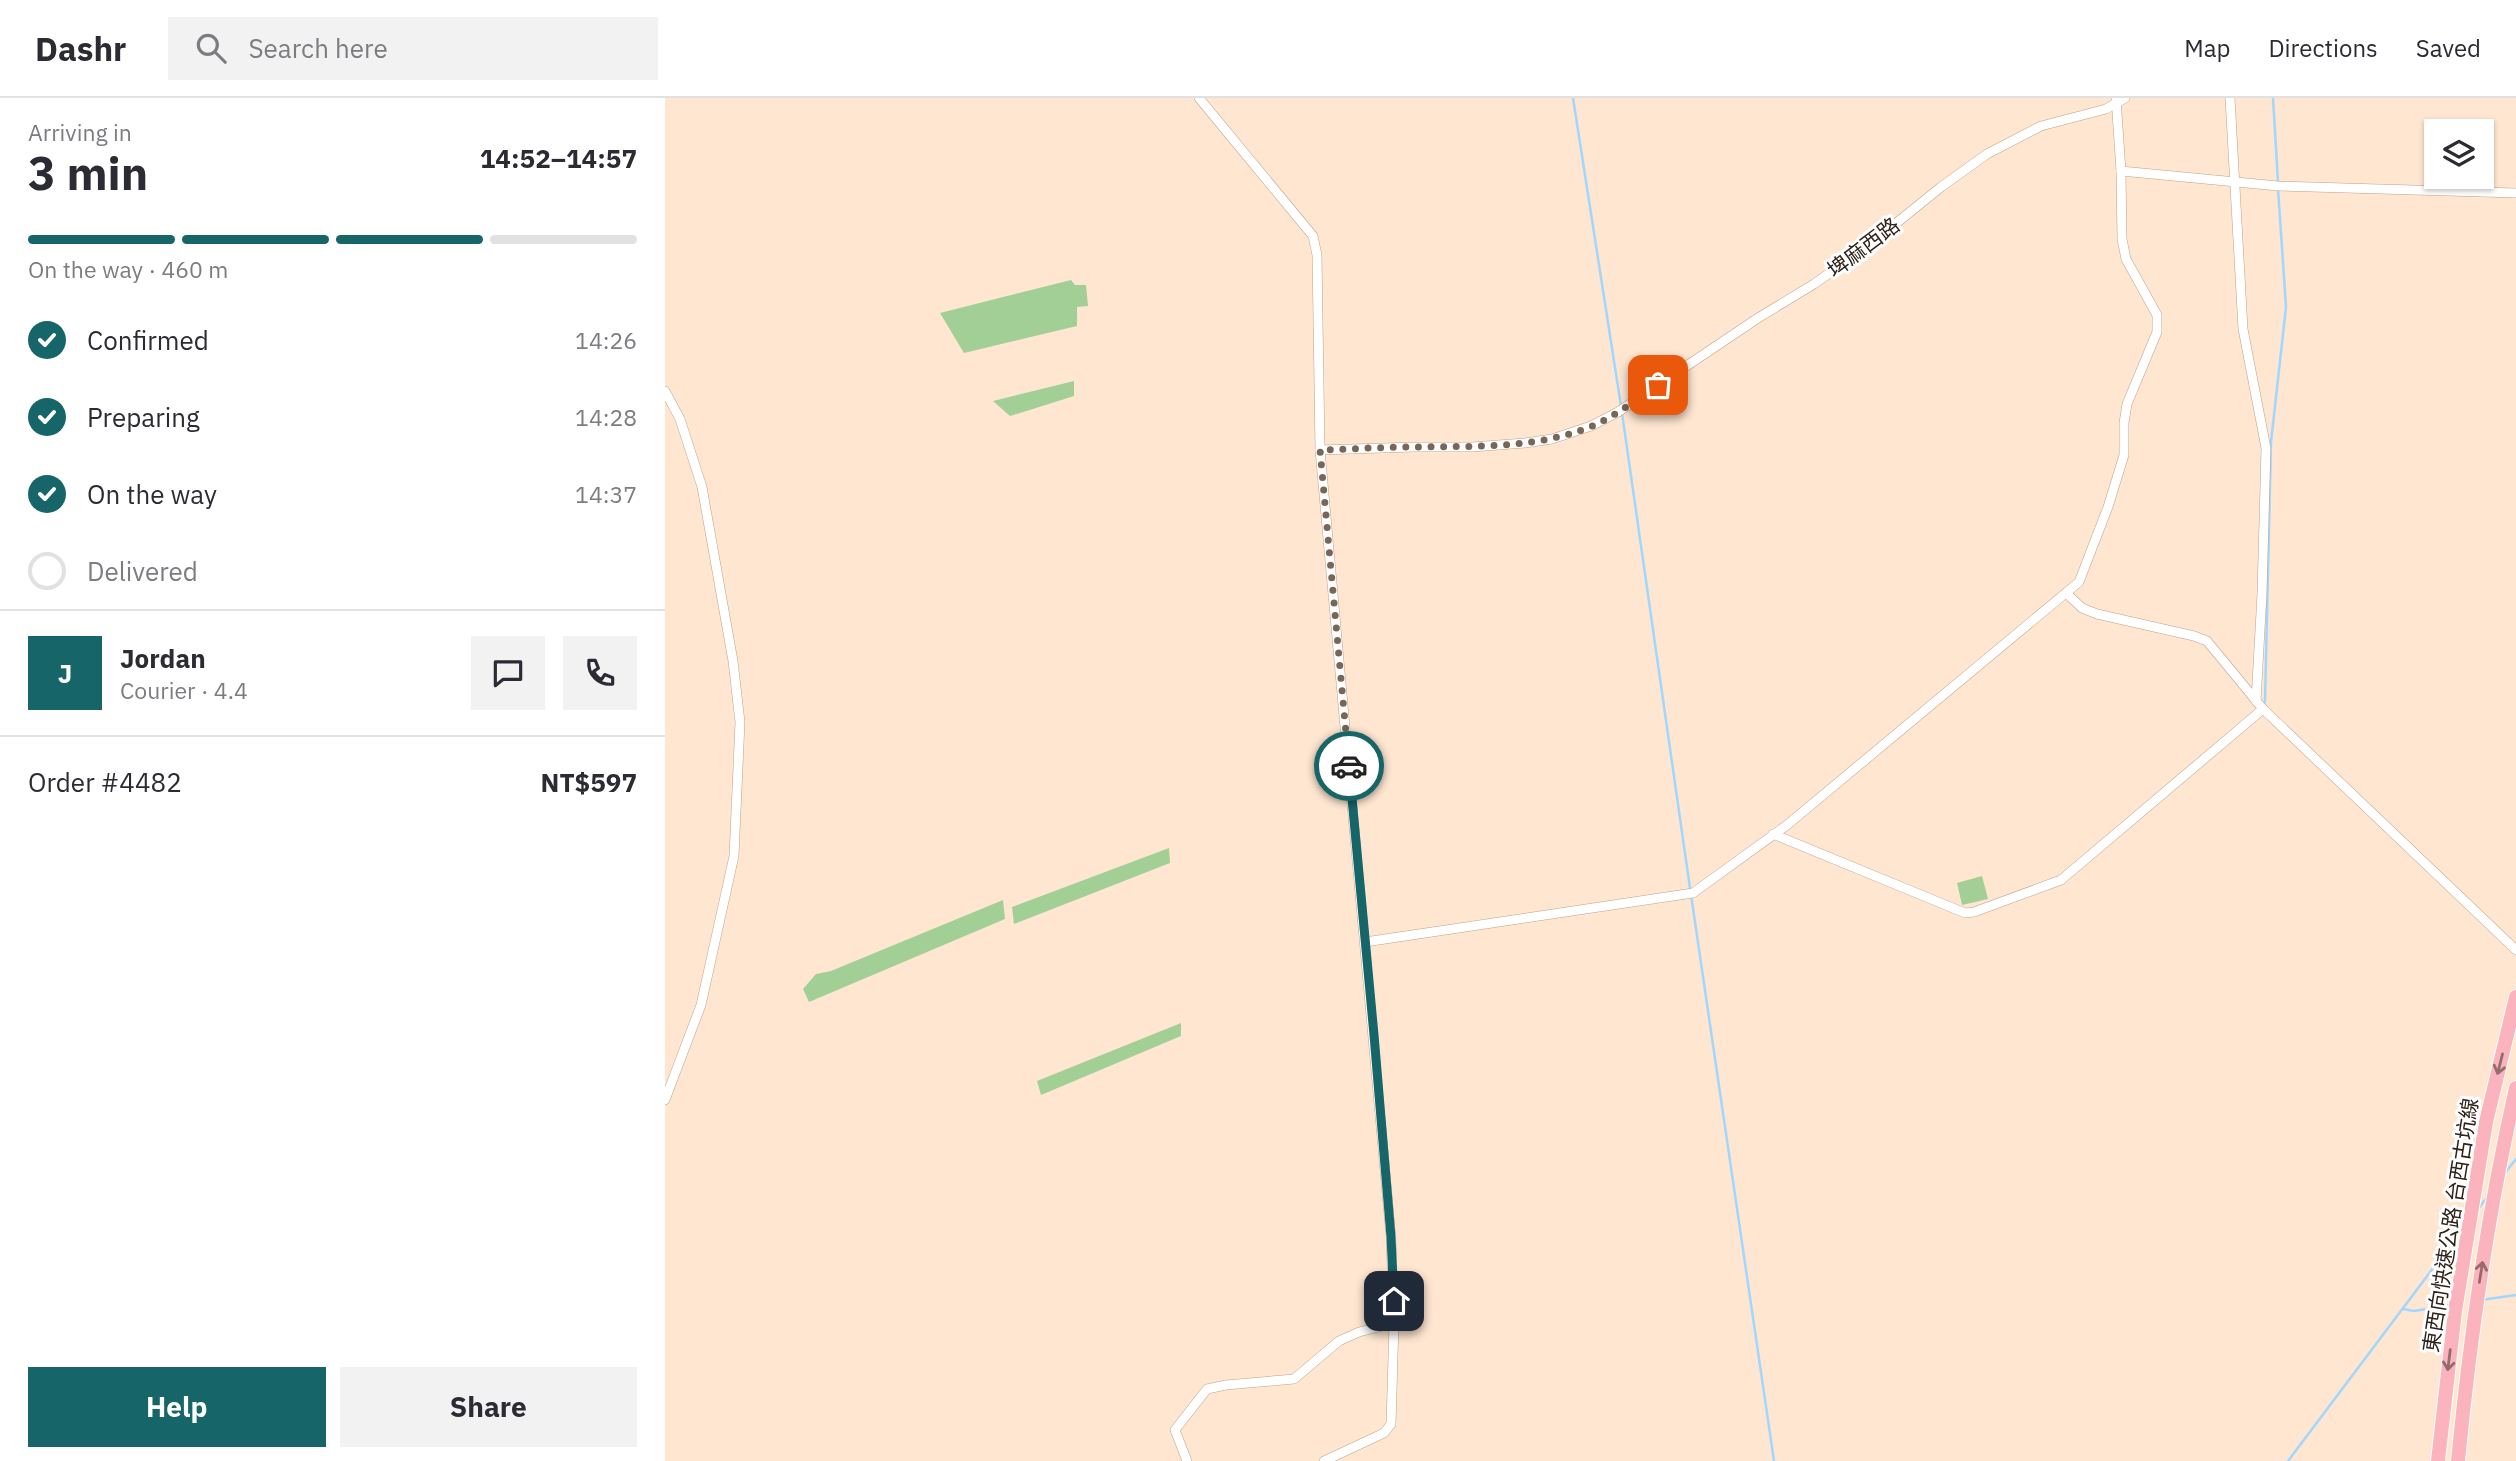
<!DOCTYPE html>
<meta charset="utf-8">
<style>
:root{--surface:#fff;--page:#f2f2f3;--text:#2b2b33;--muted:#7c7c81;--line:#e1e1e2;--accent:#166568}
body{margin:0;font-family:"IBM Plex Sans","Noto Sans TC",sans-serif;background:var(--page);color:var(--text);height:100vh;display:flex;flex-direction:column;font-size:26px;white-space:nowrap}
*{box-sizing:border-box;margin:0}
p{font-size:23px;color:var(--muted)}
.icon{flex:none;width:38px;height:38px;fill:none;stroke:currentColor;stroke-width:2;stroke-linecap:round;stroke-linejoin:round}
.map{position:relative;flex:1;overflow:hidden}
.details{display:flex;flex-direction:column;background:var(--surface);width:665px}
.details>*{flex:none}
.controls{position:absolute;left:1759px;top:21px;display:grid;gap:14px}
.controls a{display:grid;place-items:center;width:70px;height:70px;border-radius:0px;background:var(--surface);box-shadow:0 2px 5px #0004;font-size:35px}
.pin{position:absolute;display:grid;place-items:center;width:60px;height:60px;color:#fff;margin:-30px;border-radius:14px;box-shadow:0 4px 10px #0006}
.courier{position:absolute;display:grid;place-items:center;width:70px;height:70px;margin:-35px;border:5px solid #166568;border-radius:50%;background:#fff;color:#222;box-shadow:0 2px 9px #0007}
.overview em{font-style:normal;font-weight:700}
.overview div{display:flex;flex-direction:column-reverse}
.overview{display:flex;align-items:center;justify-content:space-between;height:119px;padding:0 28px}
h1{font-size:46px;font-weight:700;line-height:52px}
.bar{display:grid;grid-template-columns:repeat(4,1fr);gap:10px 7px;align-content:center;height:84px;padding:0 28px}
.bar i{height:9px;border-radius:5px;background:var(--line)}
.bar .selected{background:var(--accent)}
.bar p{grid-column:span 4}
.line{display:flex;align-items:center;gap:18px;padding:0 28px;border-top:2px solid var(--line)}
.line div{flex:1}
.round{display:grid;place-items:center;flex:none;width:74px;height:74px;border-radius:0px;background:var(--page)}
ol{padding:0 28px;list-style:none}
li{display:flex;align-items:center;gap:21px;height:77px}
li p{margin-inline-start:auto}
li .icon{padding:7px;border-radius:50%;background:var(--accent);color:#fff;stroke-width:4}
li:last-child{color:var(--muted)}
li i{width:38px;height:38px;border:4px solid var(--line);border-radius:50%}
.cta{display:flex;gap:14px;margin-top:auto;padding:14px 28px}
.cta a{flex:1;height:80px;border-radius:0px;background:var(--accent);color:#fff;font-size:28px;font-weight:700;line-height:80px;text-align:center}
.cta a+a{background:var(--page);color:var(--text)}
header{display:flex;align-items:center;gap:42px;box-sizing:border-box;height:98px;padding:0 35px;background:var(--surface);border-bottom:2px solid var(--line)}
header strong{font-size:33px}
nav{display:flex;gap:38px;margin-inline-start:auto;font-size:24px}
.search{width:490px;height:63px;background:var(--page);display:flex;align-items:center;gap:18px;box-sizing:border-box;padding:0 24px;border-radius:0px;color:var(--muted);font-size:26px}
main{display:flex;flex:1;min-height:0}
.map>svg:first-child{display:block}
</style>
<header>
<strong>Dashr</strong>
<div class="search"><svg class="icon" aria-label="search" viewBox="0 0 24 24"><circle cx="10" cy="10" r="6"/><path d="M15 15l6 6"/></svg>Search here</div>
<nav><a>Map</a><a>Directions</a><a>Saved</a></nav>
</header>
<main>
<section class="details">
<div class="overview"><div><h1>3 min</h1><p>Arriving in</p></div><em>14:52–14:57</em></div>
<div class="bar"><i class="selected"></i><i class="selected"></i><i class="selected"></i><i></i><p>On the way · 460 m</p></div>
<ol>
<li><svg class="icon" aria-label="check" viewBox="0 0 24 24"><path d="M5 12l5 5 9-10"/></svg>Confirmed<p>14:26</p></li>
<li><svg class="icon" aria-label="check" viewBox="0 0 24 24"><path d="M5 12l5 5 9-10"/></svg>Preparing<p>14:28</p></li>
<li><svg class="icon" aria-label="check" viewBox="0 0 24 24"><path d="M5 12l5 5 9-10"/></svg>On the way<p>14:37</p></li>
<li><i></i>Delivered</li>
</ol>
<div class="line" style="height:126px"><b class="round" style="background:var(--accent);color:#fff">J</b><div><b>Jordan</b><p>Courier · 4.4</p></div><a class="round"><svg class="icon" aria-label="chat" viewBox="0 0 24 24"><path d="M4 5h16v11H9l-5 4z"/></svg></a><a class="round"><svg class="icon" aria-label="phone" viewBox="0 0 24 24"><path d="M5 4h4l2 5-3 2q2 4 5 5l2-3 5 2v4C11 20 4 13 5 4z"/></svg></a></div>
<div class="line" style="height:91px"><div>Order #4482</div><b>NT$597</b></div>
<div class="cta"><a>Help</a><a>Share</a></div>
</section>
<div class="map">
<svg width="1851" height="1363" viewBox="0 0 1851 1363">
<rect width="100%" height="100%" fill="#ffe6d1"/>
<!-- green -->
<g fill="#a2cf95">
<path d="M406,182L410,187H421L423,208L412,209V228L299,255L275,215Z"/>
<path d="M409,283V298L345,318L328,303Z"/>
<path d="M504,750L505,765L349,826L347,809Z"/>
<path d="M1317,778L1323,801L1297,807L1292,785Z"/>
<path d="M338,802L340,821L144,904L138,891L151,876L166,873Z"/>
<path d="M516,925V938L376,997L372,983Z"/>
</g>
<g fill="none" stroke-linecap="round" stroke-linejoin="round">
<!-- stream -->
<g stroke="#a0d7ff" stroke-width="2.5">
<path d="M908,0L956,308"/>
<path d="M1608,0L1613,84"/>
<path d="M957,315C1005,665 1059,1013 1109,1363"/>
<path d="M1600,604L1606,344L1621,209L1613,91"/>
<path d="M1840,1075L1851,1061"/>
<path d="M1813,1111L1824,1097"/>
<path d="M1816,1202L1851,1197"/>
<path d="M1738,1211L1749,1213L1786,1207"/>
<path d="M1623,1363L1796,1133"/>
</g>
<defs>
<g id="minor">
<path d="M534,0L648,138L652,157L655,352L726,1139L729,1225L726,1326L719,1335L659,1363"/>
<path d="M1565,0L1578,231L1601,350L1597,496L1591,603"/>
<path d="M1456,73L1613,88L1851,95"/>
<path d="M0,293L15,321L37,389L68,563L75,624L69,758L36,907L0,1002"/>
<path d="M655,352L749,349H807L860,345L887,341L926,328L953,314L1093,220L1149,186L1203,148L1276,89L1322,56L1376,28L1441,11L1460,0"/>
<path d="M1401,495L1417,510L1432,516L1529,538L1542,543L1598,611L1851,852"/>
<path d="M1108,736L1300,815L1309,814L1396,782L1598,611"/>
<path d="M700,844L1028,795L1122,727L1414,484L1443,409L1459,357V325L1462,306L1492,234V217L1461,161L1457,141L1456,73L1451,0"/>
<path d="M522,1363L510,1332L542,1291L561,1287L629,1281L674,1243L694,1234L729,1225"/>
</g>
<g id="highway">
<path d="M1773,1363L1790,1213L1821,1024L1851,899"/>
<path d="M1793,1363C1805,1238 1823,1113 1851,990"/>
</g>
</defs>
<!-- minor casing -->
<use href="#minor" stroke="#bea289" stroke-width="10"/>
<!-- highway casing -->
<use href="#highway" stroke="#fff" stroke-width="16"/>
<!-- minor -->
<use href="#minor" stroke="#fff" stroke-width="9"/>
<!-- highway -->
<use href="#highway" stroke="#fbb4be" stroke-width="14"/>
</g>
<!-- one-way arrows -->
<defs><path id="oneway-shaft" d="M-6 0H5M1.5-3L5.5 0L1.5 3" fill="none" stroke-width="1.6" stroke-linecap="round" stroke-linejoin="round" transform="scale(1.75)"/></defs>
<g stroke="#946c6c">
<use href="#oneway-shaft" transform="translate(1835 966) rotate(104)"/>
<use href="#oneway-shaft" transform="translate(1816 1174) rotate(-81)"/>
<use href="#oneway-shaft" transform="translate(1784 1262) rotate(97)"/>
</g>
<g fill="none" stroke-linecap="round" stroke-linejoin="round">
<!-- done -->
<path stroke="#776759" stroke-width="7" stroke-dasharray="0 12.6" d="M684,668L655,352C687,351 719,349 751,349C810,348 869,351 925,329C949,319 971,302 993,287"/>
<!-- route -->
<path stroke="#166568" stroke-width="9" d="M684,668L709,937L726,1139L729,1203"/>
</g>
<g text-anchor="middle" dominant-baseline="central" stroke-width="6" stroke-linejoin="round" paint-order="stroke">
<!-- street labels -->
<g font-size="21" fill="#2e2319" stroke="#fff">
<text transform="translate(1198 149) rotate(-37)">埤麻西路</text>
<text transform="translate(1785 1127) rotate(-81)">東西向快速公路 台西古坑線</text>
</g>
</g>
</svg>
<div class="controls">
<a><svg class="icon" aria-label="layers" viewBox="0 0 24 24"><path d="M12 4l9 5-9 5-9-5zM3 14l9 5 9-5"/></svg></a>
</div>
<div class="pin" style="left:993px;top:287px;background:#ea580c"><svg class="icon" aria-label="bag" viewBox="0 0 24 24"><path d="M5 8h14l-1 12H6zM9 8a3 3 0 0 1 6 0"/></svg></div>
<div class="pin" style="left:729px;top:1203px;background:#1f2937"><svg class="icon" aria-label="home" viewBox="0 0 24 24"><path d="M3 11l9-7 9 7M6 9v11h12V9"/></svg></div>
<div class="courier" style="left:684px;top:668px"><svg class="icon" aria-label="car" viewBox="0 0 24 24"><path d="M5 17H2v-5l4-1 3-4h7l3 4 3 1v5h-3M9 17h6M6 11h13"/><circle cx="7" cy="17" r="2"/><circle cx="17" cy="17" r="2"/></svg></div>
</div>
</main>
